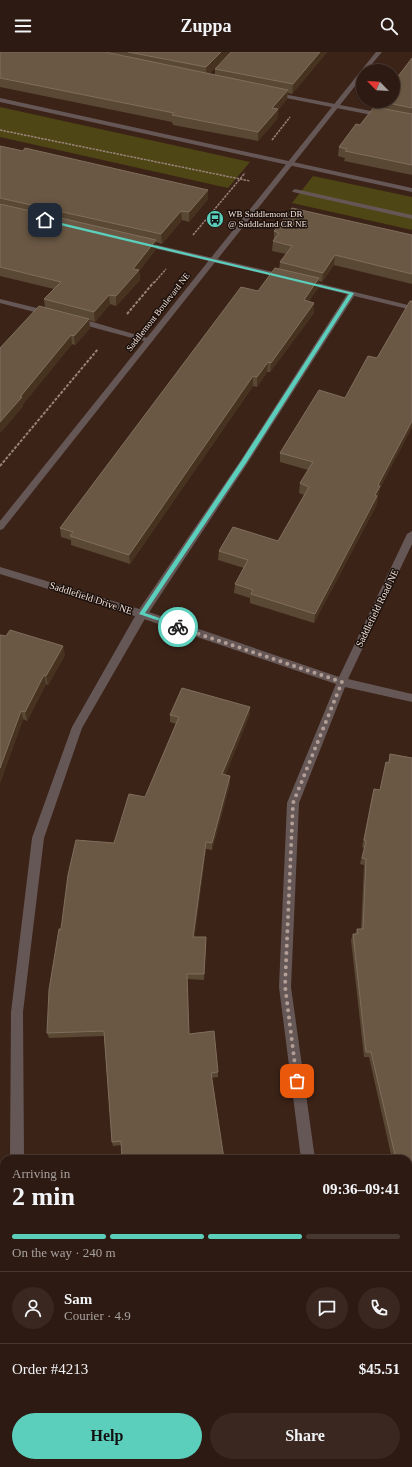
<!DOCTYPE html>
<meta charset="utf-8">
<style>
:root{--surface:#2d1a12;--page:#392720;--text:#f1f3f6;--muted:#a7a19f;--line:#483832;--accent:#5bcebc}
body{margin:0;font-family:"Times New Roman",serif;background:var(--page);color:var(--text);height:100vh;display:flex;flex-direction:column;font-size:15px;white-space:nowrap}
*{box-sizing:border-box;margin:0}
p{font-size:13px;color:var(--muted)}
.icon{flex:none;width:22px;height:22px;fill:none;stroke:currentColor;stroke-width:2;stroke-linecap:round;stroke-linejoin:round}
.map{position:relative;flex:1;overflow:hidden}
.side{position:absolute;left:0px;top:1103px;width:412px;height:312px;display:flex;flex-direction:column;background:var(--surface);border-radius:12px 12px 0 0;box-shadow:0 1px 3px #0004,0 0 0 1px var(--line)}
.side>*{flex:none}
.needle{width:26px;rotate:294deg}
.controls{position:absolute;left:356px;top:12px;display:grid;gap:8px}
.controls a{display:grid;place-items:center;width:44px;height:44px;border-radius:50%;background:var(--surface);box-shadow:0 1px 3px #0004,0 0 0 1px var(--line);font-size:20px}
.pin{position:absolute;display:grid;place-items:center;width:34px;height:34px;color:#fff;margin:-17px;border-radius:8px;box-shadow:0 2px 6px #0006}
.courier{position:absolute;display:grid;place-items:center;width:40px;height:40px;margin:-20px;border:3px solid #5bcebc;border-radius:50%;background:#fff;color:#222;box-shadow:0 1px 5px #0007}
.overview em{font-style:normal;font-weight:700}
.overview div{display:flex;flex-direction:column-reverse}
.overview{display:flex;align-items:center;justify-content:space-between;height:68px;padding:0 12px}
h1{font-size:26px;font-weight:700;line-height:30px}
.bar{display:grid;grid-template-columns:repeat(4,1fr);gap:6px 4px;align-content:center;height:48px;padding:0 12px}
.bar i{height:5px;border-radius:3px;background:var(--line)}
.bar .current{background:var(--accent)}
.bar p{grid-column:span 4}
.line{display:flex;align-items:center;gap:10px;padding:0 12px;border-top:1px solid var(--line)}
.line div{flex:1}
.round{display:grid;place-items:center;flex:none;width:42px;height:42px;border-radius:21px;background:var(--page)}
.action{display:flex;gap:8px;margin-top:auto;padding:8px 12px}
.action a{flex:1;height:46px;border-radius:24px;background:var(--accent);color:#111;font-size:16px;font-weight:700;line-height:46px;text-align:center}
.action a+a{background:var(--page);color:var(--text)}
header{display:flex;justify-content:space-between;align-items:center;height:52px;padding:0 12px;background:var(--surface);font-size:18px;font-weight:700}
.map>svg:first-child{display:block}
</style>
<header><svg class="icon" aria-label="menu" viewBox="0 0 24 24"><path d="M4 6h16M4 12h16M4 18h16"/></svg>Zuppa<svg class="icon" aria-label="search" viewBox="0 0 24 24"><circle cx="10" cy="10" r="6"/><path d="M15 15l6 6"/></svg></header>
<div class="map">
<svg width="412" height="1415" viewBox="0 0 412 1415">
<rect width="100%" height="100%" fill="#3c2318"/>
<!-- green -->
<g fill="#4e4614">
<path d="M0,55L250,110L228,136L0,85Z"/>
<path d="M313,124L412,145V178L292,151Z"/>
</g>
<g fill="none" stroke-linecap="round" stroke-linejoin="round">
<!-- path-far1 -->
<g stroke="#98837a" stroke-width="1.5" stroke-dasharray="2.5 1" stroke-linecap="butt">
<path d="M0,78L250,129"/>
<path d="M272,88L290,65"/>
<path d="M193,183L245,121"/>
<path d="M154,231L166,217"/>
</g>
<!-- path -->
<g stroke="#98837a" stroke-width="2" stroke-dasharray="3 1.5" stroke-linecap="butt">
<path d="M127,262L154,230"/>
<path d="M0,414L98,297"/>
</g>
<!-- service -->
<g fill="#665757" fill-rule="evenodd">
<path d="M0,46L412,136V140L0,50Z"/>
<path d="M349,239L356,241L247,412L146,565L82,676L44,786L23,960L24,1107H10L11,960L32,786L72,675L138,559L241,408Z"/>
<path d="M0,247L53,260L54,262L50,264L0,251Z"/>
<path d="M73,266H79L154,288L147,290L73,270Z"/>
<rect x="8" y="1411" width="16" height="4"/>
</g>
<!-- pedestrian -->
<path fill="#665757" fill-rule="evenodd" d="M295,137L412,163V167L293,140L292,139Z"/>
<!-- minor -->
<g fill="#665757" fill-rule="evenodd">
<path d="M273,40L412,67V71L271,43V41Z"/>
<path d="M140,189L286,223L290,225L286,227L140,193Z"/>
<path d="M301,227L412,254V258L301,231Z"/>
<path d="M412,479V492L348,627L412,642V650L345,635L299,751L291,935L315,1107H301L279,935L287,751L336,632L138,565L0,522V515L146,559L339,625L407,482Z"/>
<path d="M412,1282V1298L408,1299V1283Z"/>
</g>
<!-- tertiary -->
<path fill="#665757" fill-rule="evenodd" d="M376,0H382L366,19H363V24L3,477L0,478V469Z"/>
</g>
<!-- wall -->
<g fill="#594833">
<path d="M0,0H230L209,22L215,23V17L327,0L292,42L288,41L287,47L278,58L277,67L258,89L173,73L172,70L0,35Z"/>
<path d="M412,6V123L344,109L345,106L338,104L339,95L360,73L378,56L379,49Z"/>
<path d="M0,94L208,147L189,170L182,168L162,192L156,190V197L139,219L140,228L116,254L110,252L95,270L89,268L90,276L75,293L72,292L23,352V354L0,381L45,256L44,247L54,237L0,224Z"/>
<path d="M274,179L412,183V232L334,213L322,230L319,229L318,236L309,249L314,251V261L270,320H267L257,335L253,334L130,512L71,493V488L61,485L60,476L258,239L279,217L280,210L286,202L272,199L273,189L274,188Z"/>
<path d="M412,249V375L380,436L376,454L314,571L250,551V546L234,541L235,532L244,516L218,508L219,499L278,489L304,443L299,441L300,431L308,418L280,410V401L345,346L377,306Z"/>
<path d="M0,583L65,603L48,633L46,632L27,669L23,667L0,731Z"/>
<path d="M250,655V662L225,723L230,732L212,798L206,797L194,885L206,892L204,928L187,927L189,982L218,1020V1025L211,1026L121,1093L113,1094L112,1090L104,984L49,986L47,981L61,877L114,791L145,745L176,672L170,670V663Z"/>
<path d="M390,702L412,706V1193L408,1175V1107H392L369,1005H364L351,888L353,882H355L357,877H361L364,813L360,812L364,796L362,795L372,744L374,737L380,738L386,710H388Z"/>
</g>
<!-- shaded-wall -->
<g fill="#473220">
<path d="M221,0H230L206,25V15Z"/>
<path d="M320,0H327L292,42L293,32Z"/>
<path d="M288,38L287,47L278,58L277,67L258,89V80L272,56Z"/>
<path d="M208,138V147L189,170V160Z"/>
<path d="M181,159L182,168L162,192L161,182Z"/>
<path d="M156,188V197L139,219L140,228L116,254V244L133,217Z"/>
<path d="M335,203L334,213L322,230L323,221Z"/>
<path d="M319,226L318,236L303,258L304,248Z"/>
<path d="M109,243L110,252L95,270L94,260Z"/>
<path d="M314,251V261L270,320L271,311Z"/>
<path d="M89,267L90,276L75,293L74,284Z"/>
<path d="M71,283L72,292L23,352V354L0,381V370Z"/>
<path d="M268,310L267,320L257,335V325Z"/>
<path d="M253,324V334L130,512L129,503Z"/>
<path d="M412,369V375L380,436L376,454L314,571L315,562L378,433Z"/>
<path d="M63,594L65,603L48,633L46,624Z"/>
<path d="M44,623L46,632L27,669L25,660Z"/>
<path d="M250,655V662L222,730V722Z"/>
<path d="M21,659L23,667L0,731V716Z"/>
<path d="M230,724V732L212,798V791Z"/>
<path d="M206,790V797L194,891L193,885Z"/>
</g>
<!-- building -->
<g fill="#6a5844" stroke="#7f6e5c">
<path d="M0,0H105L288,38L272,56L278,57L258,80L172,63L174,61L0,26Z"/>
<path d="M128,0H221L206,15Z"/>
<path d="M231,0H320L293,32L215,17Z"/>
<path d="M412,6V56L379,49H393V31Z"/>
<path d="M374,55L412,62V113L345,99L347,97L339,95L356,72L360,73Z"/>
<path d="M0,94L23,99L25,96L208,138L189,160L181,159L161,182L0,146Z"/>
<path d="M0,152L156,188L133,217L139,218L116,244L109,243L94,260L44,247L61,230L0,215Z"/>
<path d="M292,156L412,183V222L335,203L323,221L280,210L292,194L273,189L279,181L274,179Z"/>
<path d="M275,216L319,226L304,248L314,251L271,311L268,310L257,325L253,324L129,503L70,484L73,480L60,476L241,235L258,239Z"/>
<path d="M410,249H412V369L378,433L380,434L375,443L377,444L315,562L251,542L253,538L235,532L248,508L219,499L233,475L278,489L309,435L300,431L313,410L280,401L319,338L345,346L368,304L377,306Z"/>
<path d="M39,254L89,267L74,284L71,283L20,345H22L0,370V296Z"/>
<path d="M10,578L63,594L46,624L44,623L25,660L21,659L0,716V583L6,584Z"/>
<path d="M182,636L250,655L222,722L230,724L212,791L206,790L193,885H206L204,922H187L189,982L214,979L218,1020L211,1021L224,1107H122L121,1089L112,1090L104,979L47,981L49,938L59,877H61L68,823L76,788L114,791L129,742L145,745L179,665L170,663Z"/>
<path d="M390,702L412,706V1177L408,1160V1107H396L371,1000H366L353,882H358L357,877H363L366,807L362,806L366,789L364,788L374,737L380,738L386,710L389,711Z"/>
<path d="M60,1411H270L272,1415H61Z"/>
</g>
<!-- route -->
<path fill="#5bcebc" d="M45,167L354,241L246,411L145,561L180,573V576L139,562L242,408L349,242L43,169Z"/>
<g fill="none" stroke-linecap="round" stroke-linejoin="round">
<!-- done -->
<path stroke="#b29e95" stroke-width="4" stroke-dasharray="0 7.2" d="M178,575L342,630L293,751L285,934L297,1029"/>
</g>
<!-- icons -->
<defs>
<symbol id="bus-disc" viewBox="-11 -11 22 22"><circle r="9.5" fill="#5bcebc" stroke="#1b100b"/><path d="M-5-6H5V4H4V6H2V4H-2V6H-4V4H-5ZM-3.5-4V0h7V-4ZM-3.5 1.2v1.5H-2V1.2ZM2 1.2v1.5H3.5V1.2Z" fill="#111"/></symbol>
</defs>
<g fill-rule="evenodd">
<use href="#bus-disc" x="205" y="157" width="20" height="20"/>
</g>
<g text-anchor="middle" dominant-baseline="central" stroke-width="3" stroke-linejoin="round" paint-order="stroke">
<!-- far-poi labels -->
<g font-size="9" fill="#f2e1d9" stroke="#1b100b" text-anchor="start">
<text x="228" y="162">WB Saddlemont DR<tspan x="228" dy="10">@ Saddleland CR NE</tspan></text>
</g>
<!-- far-street labels -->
<g font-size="9" fill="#f2e1d9" stroke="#1b100b">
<text transform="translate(158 260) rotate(-52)">Saddlemont Boulevard NE</text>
</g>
<!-- street labels -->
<g font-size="10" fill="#f2e1d9" stroke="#1b100b">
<text transform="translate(91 546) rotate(18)">Saddlefield Drive NE</text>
<text transform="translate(377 556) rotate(-64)">Saddlefield Road NE</text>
</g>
</g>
</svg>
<div class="controls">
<a><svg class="needle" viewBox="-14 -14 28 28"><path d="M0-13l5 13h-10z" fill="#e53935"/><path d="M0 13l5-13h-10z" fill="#a7a19f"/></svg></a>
</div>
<div class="pin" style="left:297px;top:1029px;background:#ea580c"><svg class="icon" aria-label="bag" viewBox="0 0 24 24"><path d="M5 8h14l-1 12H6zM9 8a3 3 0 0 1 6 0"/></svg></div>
<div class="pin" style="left:45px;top:168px;background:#1f2937"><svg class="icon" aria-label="home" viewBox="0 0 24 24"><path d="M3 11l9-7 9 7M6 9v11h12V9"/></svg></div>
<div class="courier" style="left:178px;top:575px"><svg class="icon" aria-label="bike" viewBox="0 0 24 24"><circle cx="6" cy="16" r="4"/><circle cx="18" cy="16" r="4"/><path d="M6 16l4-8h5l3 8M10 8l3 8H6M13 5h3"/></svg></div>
<section class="side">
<div class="overview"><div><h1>2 min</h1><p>Arriving in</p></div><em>09:36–09:41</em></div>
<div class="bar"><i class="current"></i><i class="current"></i><i class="current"></i><i></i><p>On the way · 240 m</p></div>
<div class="line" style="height:72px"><a class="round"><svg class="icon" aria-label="person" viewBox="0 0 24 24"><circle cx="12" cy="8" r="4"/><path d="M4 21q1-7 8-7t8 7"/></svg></a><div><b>Sam</b><p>Courier · 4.9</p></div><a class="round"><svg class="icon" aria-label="chat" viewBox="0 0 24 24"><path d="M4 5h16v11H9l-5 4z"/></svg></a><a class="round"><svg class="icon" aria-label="phone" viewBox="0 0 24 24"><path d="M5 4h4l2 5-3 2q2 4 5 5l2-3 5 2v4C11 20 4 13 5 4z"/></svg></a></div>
<div class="line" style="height:52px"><div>Order #4213</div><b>$45.51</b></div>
<div class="action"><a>Help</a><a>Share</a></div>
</section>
</div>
